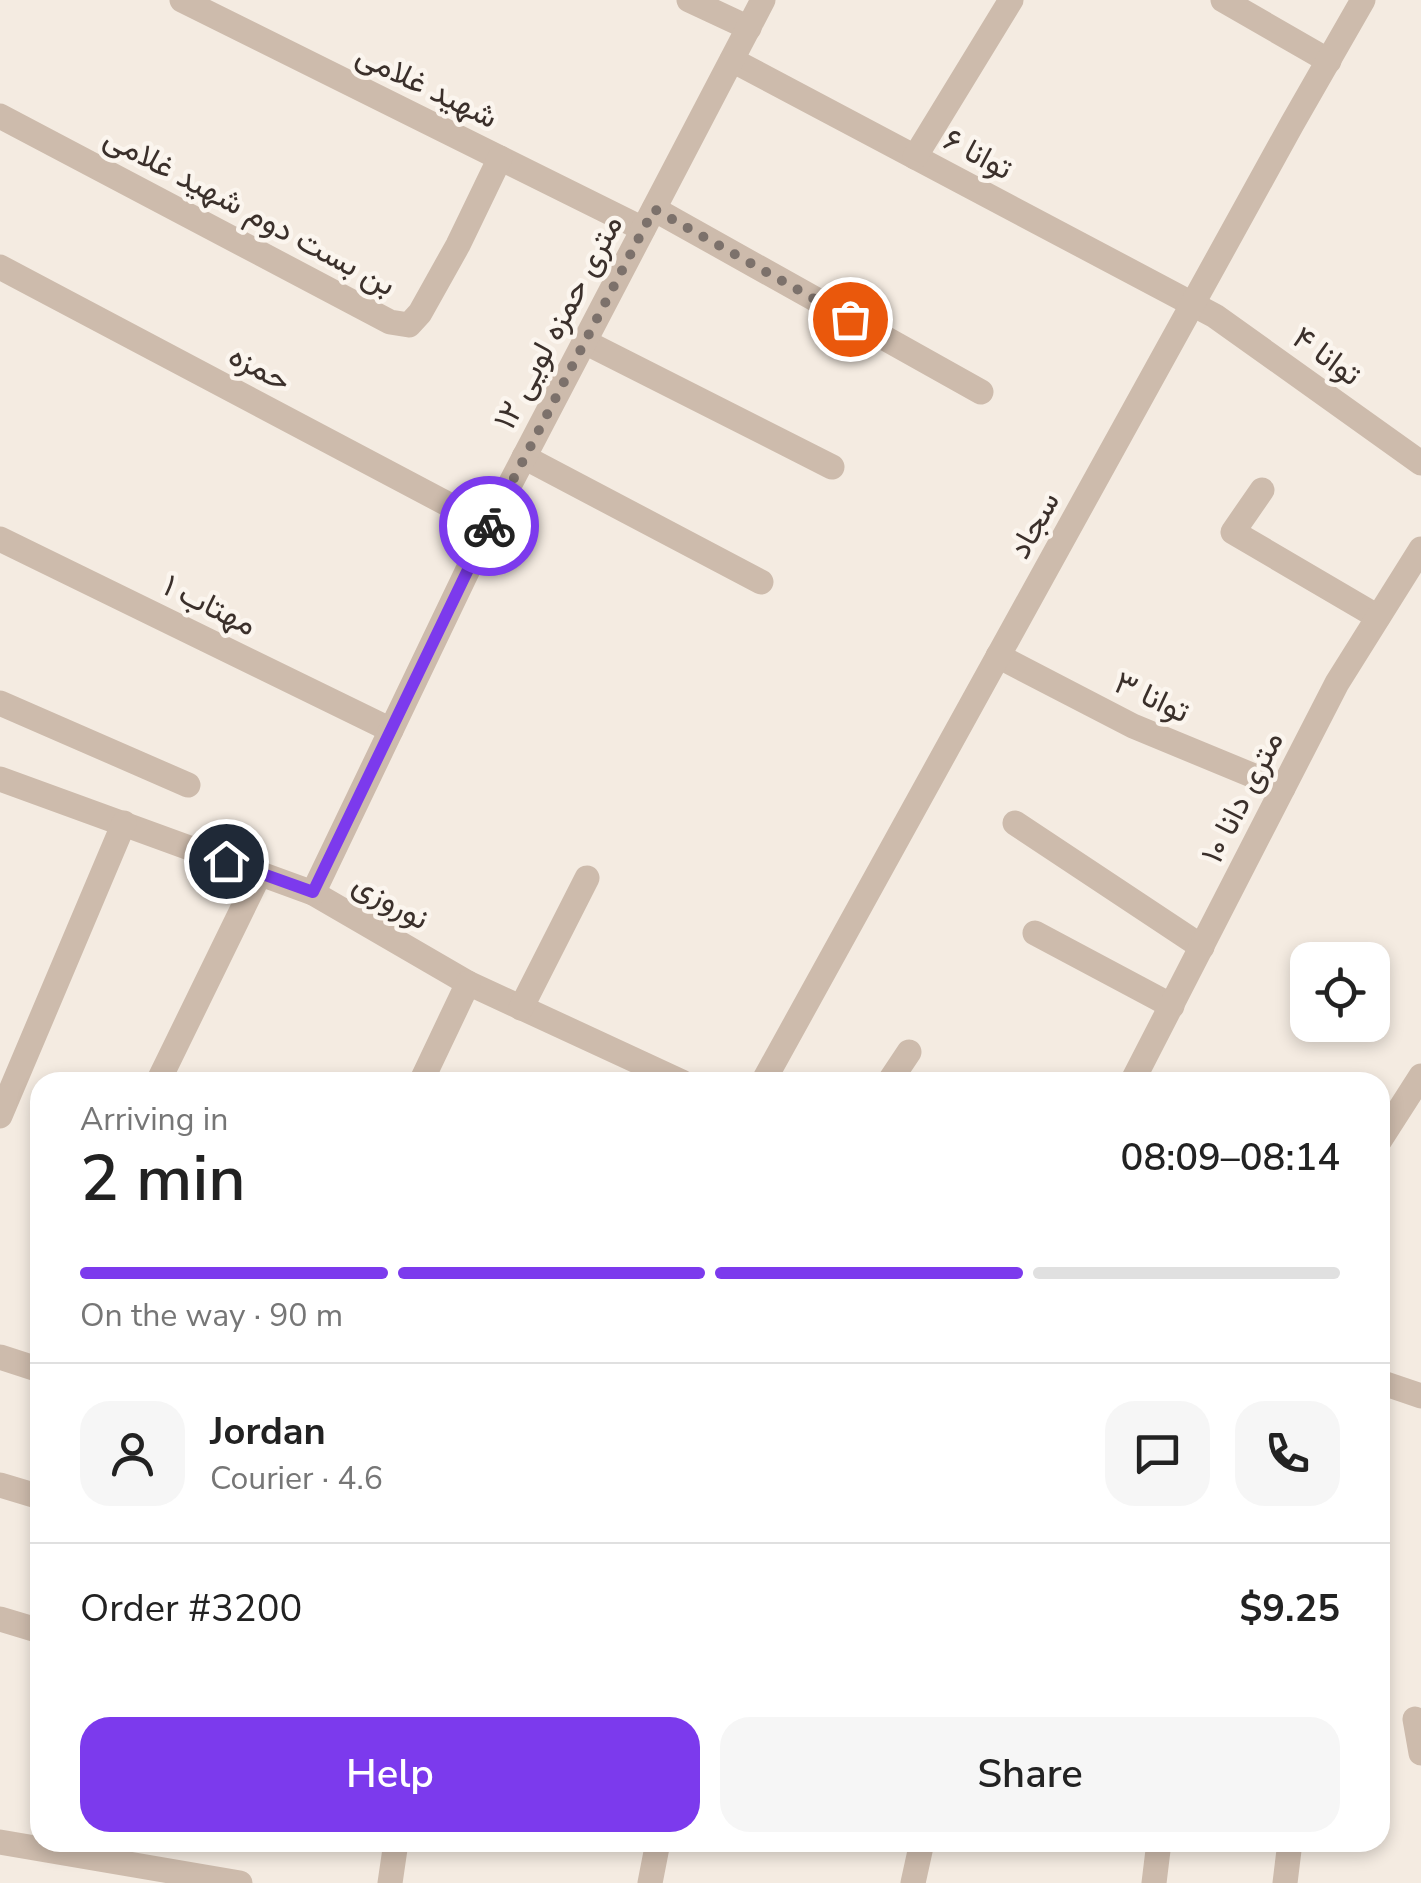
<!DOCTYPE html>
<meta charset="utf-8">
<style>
:root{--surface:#fff;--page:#f6f6f6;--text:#222;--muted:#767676;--line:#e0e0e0;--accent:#7c3aed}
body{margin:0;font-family:"Nunito Sans",Vazirmatn,sans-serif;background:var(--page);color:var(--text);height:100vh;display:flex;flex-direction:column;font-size:38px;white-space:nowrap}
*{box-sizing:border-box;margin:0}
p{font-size:32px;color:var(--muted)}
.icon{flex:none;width:55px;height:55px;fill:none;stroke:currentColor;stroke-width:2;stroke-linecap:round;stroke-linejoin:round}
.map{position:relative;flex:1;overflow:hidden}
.drawer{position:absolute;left:30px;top:1072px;width:1360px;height:780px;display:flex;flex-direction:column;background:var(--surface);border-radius:30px;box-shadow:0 5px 15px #0003}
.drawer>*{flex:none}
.tools{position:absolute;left:1290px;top:942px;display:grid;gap:20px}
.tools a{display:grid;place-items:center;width:100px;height:100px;border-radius:20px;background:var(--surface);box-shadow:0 5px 15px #0003;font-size:50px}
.pin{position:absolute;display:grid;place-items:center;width:85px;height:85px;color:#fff;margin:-42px;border:5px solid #fff;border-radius:50%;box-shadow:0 2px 10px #0007}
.courier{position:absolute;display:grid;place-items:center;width:100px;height:100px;margin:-50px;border:8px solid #7c3aed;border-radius:50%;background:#fff;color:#222;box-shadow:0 2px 12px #0007}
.summary em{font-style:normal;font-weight:600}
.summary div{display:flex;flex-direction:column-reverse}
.summary{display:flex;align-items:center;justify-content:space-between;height:170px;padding:0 50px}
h1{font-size:65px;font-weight:600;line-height:75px}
.bar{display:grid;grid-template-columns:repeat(4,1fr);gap:15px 10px;align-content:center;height:120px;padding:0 50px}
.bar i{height:12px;border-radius:8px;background:var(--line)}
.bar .selected{background:var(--accent)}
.bar p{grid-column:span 4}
.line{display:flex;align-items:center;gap:25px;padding:0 50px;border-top:2px solid var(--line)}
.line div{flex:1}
.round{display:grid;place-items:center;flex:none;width:105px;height:105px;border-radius:30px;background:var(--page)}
.button{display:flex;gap:20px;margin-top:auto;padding:20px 50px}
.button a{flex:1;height:115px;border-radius:30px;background:var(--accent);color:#fff;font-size:40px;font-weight:600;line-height:115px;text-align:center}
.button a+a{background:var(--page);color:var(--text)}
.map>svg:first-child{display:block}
</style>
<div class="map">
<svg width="1421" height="1883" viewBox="0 0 1421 1883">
<rect width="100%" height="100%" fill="#f4ebe1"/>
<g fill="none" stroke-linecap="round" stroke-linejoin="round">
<!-- minor -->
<g stroke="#cdbbac" stroke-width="25">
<path d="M182,0L643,229"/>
<path d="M689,0L749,28"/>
<path d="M1223,0L1329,61"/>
<path d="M732,60L1215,316L1421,463"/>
<path d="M0,116L390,322L409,325L420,313L458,245L500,158"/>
<path d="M915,157L1011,0"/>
<path d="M654,209L981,392"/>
<path d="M0,267L489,526"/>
<path d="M585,342L832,467"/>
<path d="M524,457L761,582"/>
<path d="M1262,490L1233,532L1378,617"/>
<path d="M0,539L391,730"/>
<path d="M998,656L1133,726L1283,788"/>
<path d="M0,703L188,785"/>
<path d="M0,779L313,893L468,983L682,1082"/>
<path d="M1015,823L1202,947"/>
<path d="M313,893L497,509L763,0"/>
<path d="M1035,933L1172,1006"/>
<path d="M521,1008L587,878"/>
<path d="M158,1082L260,873"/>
<path d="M421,1082L468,983"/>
<path d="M763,1082L1292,124L1363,0"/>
<path d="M889,1082L909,1052"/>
<path d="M1132,1082L1337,683L1421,549"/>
<path d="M0,1116L124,823"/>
<path d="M1380,1140L1421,1076"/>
<path d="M0,1357L40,1370"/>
<path d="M1380,1382L1421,1396"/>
<path d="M0,1485L40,1497"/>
<path d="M0,1619L40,1631"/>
<path d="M1415,1719L1421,1753"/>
<path d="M0,1842L240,1883"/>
<path d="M390,1883L396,1842"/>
<path d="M650,1883L658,1842"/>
<path d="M913,1883L922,1842"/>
<path d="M1154,1883L1159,1842"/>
<path d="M1285,1883L1290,1842"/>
</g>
</g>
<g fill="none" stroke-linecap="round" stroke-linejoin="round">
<!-- done -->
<path stroke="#7c716b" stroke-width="10" stroke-dasharray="0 18" d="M489,526L654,209L850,319"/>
<!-- route -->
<path stroke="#7c3aed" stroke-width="12" d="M226,861L313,892L489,526"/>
</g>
<g text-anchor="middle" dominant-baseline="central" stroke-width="9" stroke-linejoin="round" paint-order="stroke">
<!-- street labels -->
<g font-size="32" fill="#3b302b" stroke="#fbf5ee">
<text transform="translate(427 86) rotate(26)">شهید غلامی</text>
<text transform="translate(978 154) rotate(28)">توانا ۶</text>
<text transform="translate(250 211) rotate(28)">بن بست دوم شهید غلامی</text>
<text transform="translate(558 322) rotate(-62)">۱۲ متری حمزه لویی</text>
<text transform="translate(1327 356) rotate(36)">توانا ۴</text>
<text transform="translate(260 368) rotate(28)">حمزه</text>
<text transform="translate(1034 525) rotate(-61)">سجاد</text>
<text transform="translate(210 605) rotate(26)">مهتاب ۱</text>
<text transform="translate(1152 697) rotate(25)">توانا ۳</text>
<text transform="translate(1242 797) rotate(-63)">۱۰ متری دانا</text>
<text transform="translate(391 901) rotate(30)">نوروزی</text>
</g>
</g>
</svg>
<div class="tools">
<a><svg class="icon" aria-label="locate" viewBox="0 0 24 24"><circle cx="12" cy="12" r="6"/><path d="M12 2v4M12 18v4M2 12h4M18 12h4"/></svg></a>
</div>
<div class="pin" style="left:850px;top:319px;background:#ea580c"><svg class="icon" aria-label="bag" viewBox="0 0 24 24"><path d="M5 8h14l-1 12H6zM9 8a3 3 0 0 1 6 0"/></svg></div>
<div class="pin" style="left:226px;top:861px;background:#1f2937"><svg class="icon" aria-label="home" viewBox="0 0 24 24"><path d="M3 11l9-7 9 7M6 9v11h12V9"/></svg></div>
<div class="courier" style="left:489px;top:526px"><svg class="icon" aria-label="bike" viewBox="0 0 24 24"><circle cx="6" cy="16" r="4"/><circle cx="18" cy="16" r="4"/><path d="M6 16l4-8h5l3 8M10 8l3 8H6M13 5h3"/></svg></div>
<section class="drawer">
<div class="summary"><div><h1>2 min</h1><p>Arriving in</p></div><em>08:09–08:14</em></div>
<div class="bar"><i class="selected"></i><i class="selected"></i><i class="selected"></i><i></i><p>On the way · 90 m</p></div>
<div class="line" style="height:180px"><a class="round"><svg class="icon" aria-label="person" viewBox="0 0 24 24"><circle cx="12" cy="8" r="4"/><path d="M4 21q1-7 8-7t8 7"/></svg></a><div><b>Jordan</b><p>Courier · 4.6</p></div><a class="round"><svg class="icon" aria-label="chat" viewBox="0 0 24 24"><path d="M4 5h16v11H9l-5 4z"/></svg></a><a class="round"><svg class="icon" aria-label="phone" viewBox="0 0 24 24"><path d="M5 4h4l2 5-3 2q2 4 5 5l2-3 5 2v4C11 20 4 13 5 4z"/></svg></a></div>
<div class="line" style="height:130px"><div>Order #3200</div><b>$9.25</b></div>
<div class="button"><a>Help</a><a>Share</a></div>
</section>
</div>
